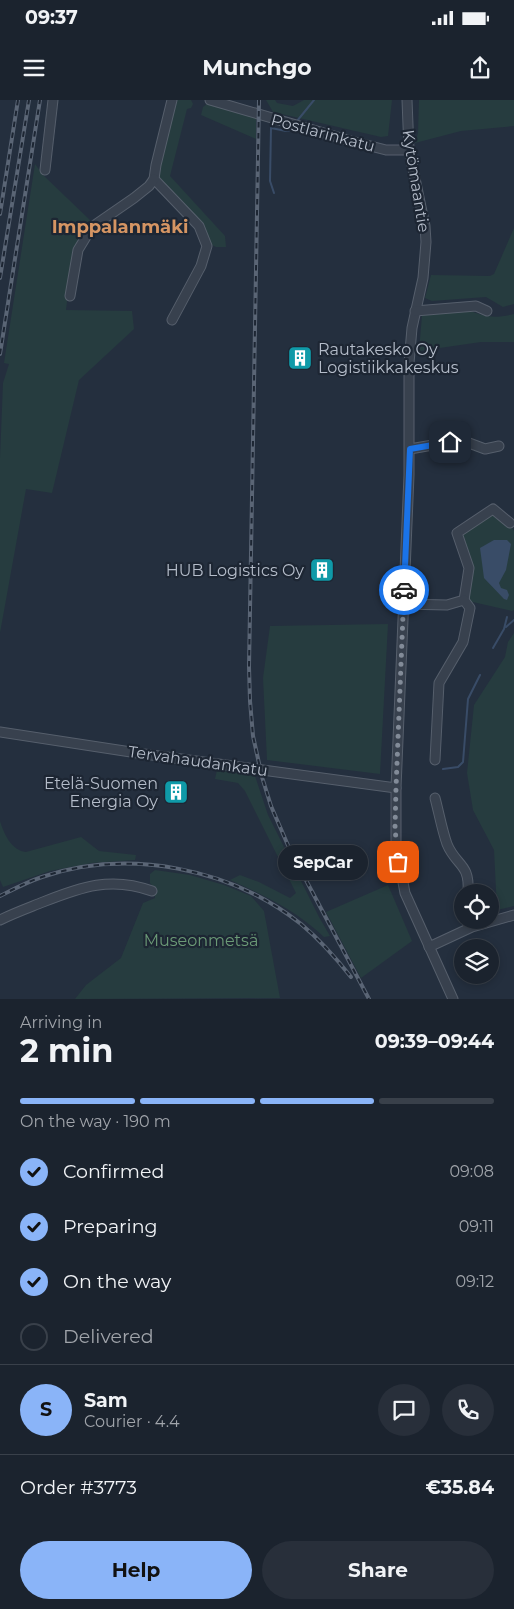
<!DOCTYPE html>
<meta charset="utf-8">
<style>
:root{--surface:#1b232e;--page:#282f3a;--text:#f1f3f6;--muted:#a0a4aa;--line:#39404a;--accent:#8ab4f8}
body{margin:0;font-family:Montserrat,sans-serif;background:var(--page);color:var(--text);height:100vh;display:flex;flex-direction:column;font-size:19px;white-space:nowrap}
*{box-sizing:border-box;margin:0}
p{font-size:16px;color:var(--muted)}
.icon{flex:none;width:28px;height:28px;fill:none;stroke:currentColor;stroke-width:2;stroke-linecap:round;stroke-linejoin:round}
.map{position:relative;height:899px;overflow:hidden}
.sheet{display:flex;flex-direction:column;background:var(--surface);flex:1}
.sheet>*{flex:none}
.controls{position:absolute;left:454px;top:784px;display:grid;gap:10px}
.controls a{display:grid;place-items:center;width:45px;height:45px;border-radius:50%;background:var(--surface);box-shadow:0 2px 8px #0003,0 0 0 1px var(--line);font-size:25px}
.pin{position:absolute;display:grid;place-items:center;width:42px;height:42px;color:#fff;margin:-21px;border-radius:10px;box-shadow:0 2px 8px #0006}
.courier{position:absolute;display:grid;place-items:center;width:50px;height:50px;margin:-25px;border:4px solid #1a73e8;border-radius:50%;background:#fff;color:#222;box-shadow:0 1px 6px #0007}
.bubble{position:absolute;height:35px;border-radius:18px;background:var(--surface);box-shadow:0 2px 8px #0003,0 0 0 1px var(--line);font-size:16px;font-weight:700;line-height:35px;text-align:center}
.headline em{font-style:normal;font-weight:700}
.headline div{display:flex;flex-direction:column-reverse}
.headline{display:flex;align-items:center;justify-content:space-between;height:85px;padding:0 20px}
h1{font-size:32px;font-weight:700;line-height:38px}
.bar{display:grid;grid-template-columns:repeat(4,1fr);gap:8px 5px;align-content:center;height:60px;padding:0 20px}
.bar i{height:6px;border-radius:4px;background:var(--line)}
.bar .current{background:var(--accent)}
.bar p{grid-column:span 4}
.line{display:flex;align-items:center;gap:12px;padding:0 20px;border-top:1px solid var(--line)}
.line div{flex:1}
.round{display:grid;place-items:center;flex:none;width:52px;height:52px;border-radius:26px;background:var(--page)}
ol{padding:0 20px;list-style:none}
li{display:flex;align-items:center;gap:15px;height:55px}
li p{margin-inline-start:auto}
li .icon{padding:5px;border-radius:50%;background:var(--accent);color:#111;stroke-width:4}
li:last-child{color:var(--muted)}
li i{width:28px;height:28px;border:2px solid var(--line);border-radius:50%}
.primary-button{display:flex;gap:10px;margin-top:auto;padding:10px 20px}
.primary-button a{flex:1;height:58px;border-radius:30px;background:var(--accent);color:#111;font-size:20px;font-weight:700;line-height:58px;text-align:center}
.primary-button a+a{background:var(--page);color:var(--text)}
.status{display:flex;justify-content:space-between;align-items:center;height:35px;padding:0 25px;background:var(--surface);direction:ltr}
.status svg{height:14px;fill:currentColor}
header{display:flex;justify-content:space-between;align-items:center;height:65px;padding:0 20px;background:var(--surface);font-size:22px;font-weight:700}
.map>svg:first-child{display:block}
</style>
<div class="status"><b>09:37</b><svg viewBox="0 0 49 12"><path d="M0 12V9h3v3zM5 12V6h3v6zM10 12V3h3v9zM15 12V0h3v12zM26 1h20v11H26zM47 4h2v5h-2z"/></svg></div>
<header><svg class="icon" aria-label="menu" viewBox="0 0 24 24"><path d="M4 6h16M4 12h16M4 18h16"/></svg>Munchgo<svg class="icon" aria-label="share" viewBox="0 0 24 24"><path d="M12 15V3M7 8l5-5 5 5M5 13v7h14v-7"/></svg></header>
<div class="map">
<svg width="514" height="899" viewBox="0 0 514 899">
<rect width="100%" height="100%" fill="#242f3e"/>
<!-- green -->
<g fill="#263c3f">
<path d="M178,0H191L193,4L191,8L187,9L170,76L225,136L226,147H216L210,144L157,78L174,2Z"/>
<path d="M266,0H275L277,3L293,6L304,0H392L388,36L381,37L273,12Z"/>
<path d="M419,0H514V26L461,31L415,43L418,33Z"/>
<path d="M207,4H214L256,18V39L201,15L203,7Z"/>
<path d="M35,64L43,75L92,122L82,130L73,152L66,210L132,211L134,229L79,280L52,393L26,389L0,533V358L3,283L9,264L4,263Z"/>
<path d="M514,128V204L503,207L486,197L432,201L425,198L431,175L490,176L494,174Z"/>
<path d="M471,211C487,218 497,218 514,214V242H481L419,251L422,215Z"/>
<path d="M493,409L511,425L514,431V510L512,511L464,500L469,468L457,433Z"/>
<path d="M388,524L380,674L267,660L263,578L270,526Z"/>
<path d="M514,533V806L497,810L494,750L473,710L467,673L474,605L505,557L508,542Z"/>
<path d="M217,670L255,676L268,715L319,817L330,836L324,837C295,810 266,796 230,780L240,775L259,782L290,798L296,793L245,691L238,683L215,679Z"/>
<path d="M0,721C4,734 11,750 26,752L81,737L99,751L136,755L135,760L92,763L50,771L3,787L0,780Z"/>
<path d="M155,770L190,775L224,785L251,796L264,811L280,898L75,899L86,885L121,858L143,803L155,798L154,788L150,783V774Z"/>
<path d="M388,785L412,841L361,878L326,812Z"/>
</g>
<!-- water -->
<path fill="#394c67" d="M494,440H507L511,444L506,470L499,483L501,488L507,490L509,495L507,500L504,499L484,478L480,448Z"/>
<g fill="none" stroke-linecap="round" stroke-linejoin="round">
<!-- stream -->
<g stroke="#394c67" stroke-width="2">
<path d="M297,21L314,0"/>
<path d="M274,93L270,81L271,28L286,31L291,30"/>
<path d="M506,527L514,520"/>
<path d="M493,548L504,529L507,517"/>
<path d="M443,669L458,667L463,662L468,599L480,575"/>
</g>
<defs>
<g id="minor">
<path d="M172,0L156,65L154,79L199,126L207,146L201,166L172,220"/>
<path d="M210,0L351,41L386,50H409"/>
<path d="M407,0L409,50L425,126L426,142L423,178L412,228L409,263V375L396,688V745L405,793L453,899"/>
<path d="M45,70L53,0"/>
<path d="M70,196L78,150L92,127L134,98L149,86L154,79"/>
<path d="M415,211L476,206L487,211"/>
<path d="M410,349L461,340L485,349L499,346"/>
<path d="M403,504L447,505L464,500L469,468L457,433L493,409L510,423"/>
<path d="M0,632L144,654L396,688"/>
<path d="M435,660L439,583L463,542L470,508L464,500"/>
<path d="M435,698C439,713 442,730 447,744C456,766 470,763 468,792"/>
<path d="M0,820C14,813 28,808 43,802C81,787 111,776 152,791"/>
<path d="M429,847L472,827L514,815"/>
</g>
</defs>
<!-- minor casing -->
<use href="#minor" stroke="#565f6c" stroke-width="11"/>
<!-- minor -->
<use href="#minor" stroke="#38414e" stroke-width="9"/>
<defs>
<g id="rail">
<path d="M259,0L249,567L250,601L253,636L262,677L271,706L290,750L369,899"/>
<path d="M0,114L18,0"/>
<path d="M0,178L29,0"/>
<path d="M0,254L40,0"/>
<path d="M0,796C14,789 27,782 42,777C128,748 231,768 301,824C320,840 336,858 351,877"/>
</g>
</defs>
<!-- rail casing -->
<use href="#rail" stroke="#5a6575" stroke-width="4"/>
<!-- rail -->
<use href="#rail" stroke="#1d2633" stroke-width="2" stroke-dasharray="5.5" stroke-linecap="butt"/>
</g>
<g fill="none" stroke-linecap="round" stroke-linejoin="round">
<!-- done -->
<path stroke="#828b98" stroke-width="5" stroke-dasharray="0 9" d="M398,762L395,728L396,688L404,490"/>
<!-- route -->
<path stroke="#1a73e8" stroke-width="6" d="M404,490L410,349L450,342"/>
</g>
<!-- icons -->
<defs>
<symbol id="building-square" viewBox="-11 -11 22 22"><rect x="-9" y="-9" width="18" height="18" rx="4" fill="#0f9aa8" stroke="#1d2633"/><path d="M-4-6H4V6H1V3H-1V6H-4ZM-2.5-4.3h1.7v1.8h-1.7ZM.8-4.3h1.7v1.8H.8ZM-2.5-1h1.7V.8h-1.7ZM.8-1h1.7V.8H.8Z" fill="#fff"/></symbol>
</defs>
<g fill-rule="evenodd">
<use href="#building-square" x="286" y="244" width="28" height="28"/>
<use href="#building-square" x="308" y="456" width="28" height="28"/>
<use href="#building-square" x="162" y="678" width="28" height="28"/>
</g>
<g text-anchor="middle" dominant-baseline="central" stroke-width="4.5" stroke-linejoin="round" paint-order="stroke">
<!-- street labels -->
<g font-size="16" fill="#b4bcc9" stroke="#1d2633">
<text transform="translate(323 33) rotate(15)">Postlarinkatu</text>
<text transform="translate(416 81) rotate(81)">Kytömaantie</text>
<text transform="translate(198 661) rotate(8)">Tervahaudankatu</text>
</g>
<!-- poi labels -->
<g font-size="16" fill="#b4bcc9" stroke="#1d2633" text-anchor="end">
<text x="318" y="249" text-anchor="start">Rautakesko Oy<tspan x="318" dy="18">Logistiikkakeskus</tspan></text>
<text x="304" y="470">HUB Logistics Oy</text>
<text x="158" y="683">Etelä-Suomen<tspan x="158" dy="18">Energia Oy</tspan></text>
</g>
<!-- park labels -->
<g font-size="16" fill="#6b9a76" stroke="#1d2633">
<text x="201" y="840">Museonmetsä</text>
</g>
<!-- neighbourhood labels -->
<g font-size="18" font-weight="bold" fill="#d59563" stroke="#1d2633">
<text x="120" y="127">Imppalanmäki</text>
</g>
</g>
</svg>
<div class="controls">
<a><svg class="icon" aria-label="locate" viewBox="0 0 24 24"><circle cx="12" cy="12" r="6"/><path d="M12 2v4M12 18v4M2 12h4M18 12h4"/></svg></a>
<a><svg class="icon" aria-label="layers" viewBox="0 0 24 24"><path d="M12 4l9 5-9 5-9-5zM3 14l9 5 9-5"/></svg></a>
</div>
<div class="pin" style="left:398px;top:762px;background:#ea580c"><svg class="icon" aria-label="bag" viewBox="0 0 24 24"><path d="M5 8h14l-1 12H6zM9 8a3 3 0 0 1 6 0"/></svg></div>
<div class="pin" style="left:450px;top:342px;background:#1f2937"><svg class="icon" aria-label="home" viewBox="0 0 24 24"><path d="M3 11l9-7 9 7M6 9v11h12V9"/></svg></div>
<div class="courier" style="left:404px;top:490px"><svg class="icon" aria-label="car" viewBox="0 0 24 24"><path d="M5 17H2v-5l4-1 3-4h7l3 4 3 1v5h-3M9 17h6M6 11h13"/><circle cx="7" cy="17" r="2"/><circle cx="17" cy="17" r="2"/></svg></div>
<div class="bubble" style="left:278px;top:745px;width:90px">SepCar</div>
</div>
<section class="sheet">
<div class="headline"><div><h1>2 min</h1><p>Arriving in</p></div><em>09:39–09:44</em></div>
<div class="bar"><i class="current"></i><i class="current"></i><i class="current"></i><i></i><p>On the way · 190 m</p></div>
<ol>
<li><svg class="icon" aria-label="check" viewBox="0 0 24 24"><path d="M5 12l5 5 9-10"/></svg>Confirmed<p>09:08</p></li>
<li><svg class="icon" aria-label="check" viewBox="0 0 24 24"><path d="M5 12l5 5 9-10"/></svg>Preparing<p>09:11</p></li>
<li><svg class="icon" aria-label="check" viewBox="0 0 24 24"><path d="M5 12l5 5 9-10"/></svg>On the way<p>09:12</p></li>
<li><i></i>Delivered</li>
</ol>
<div class="line" style="height:90px"><b class="round" style="background:var(--accent);color:#111">S</b><div><b>Sam</b><p>Courier · 4.4</p></div><a class="round"><svg class="icon" aria-label="chat" viewBox="0 0 24 24"><path d="M4 5h16v11H9l-5 4z"/></svg></a><a class="round"><svg class="icon" aria-label="phone" viewBox="0 0 24 24"><path d="M5 4h4l2 5-3 2q2 4 5 5l2-3 5 2v4C11 20 4 13 5 4z"/></svg></a></div>
<div class="line" style="height:65px"><div>Order #3773</div><b>€35.84</b></div>
<div class="primary-button"><a>Help</a><a>Share</a></div>
</section>
